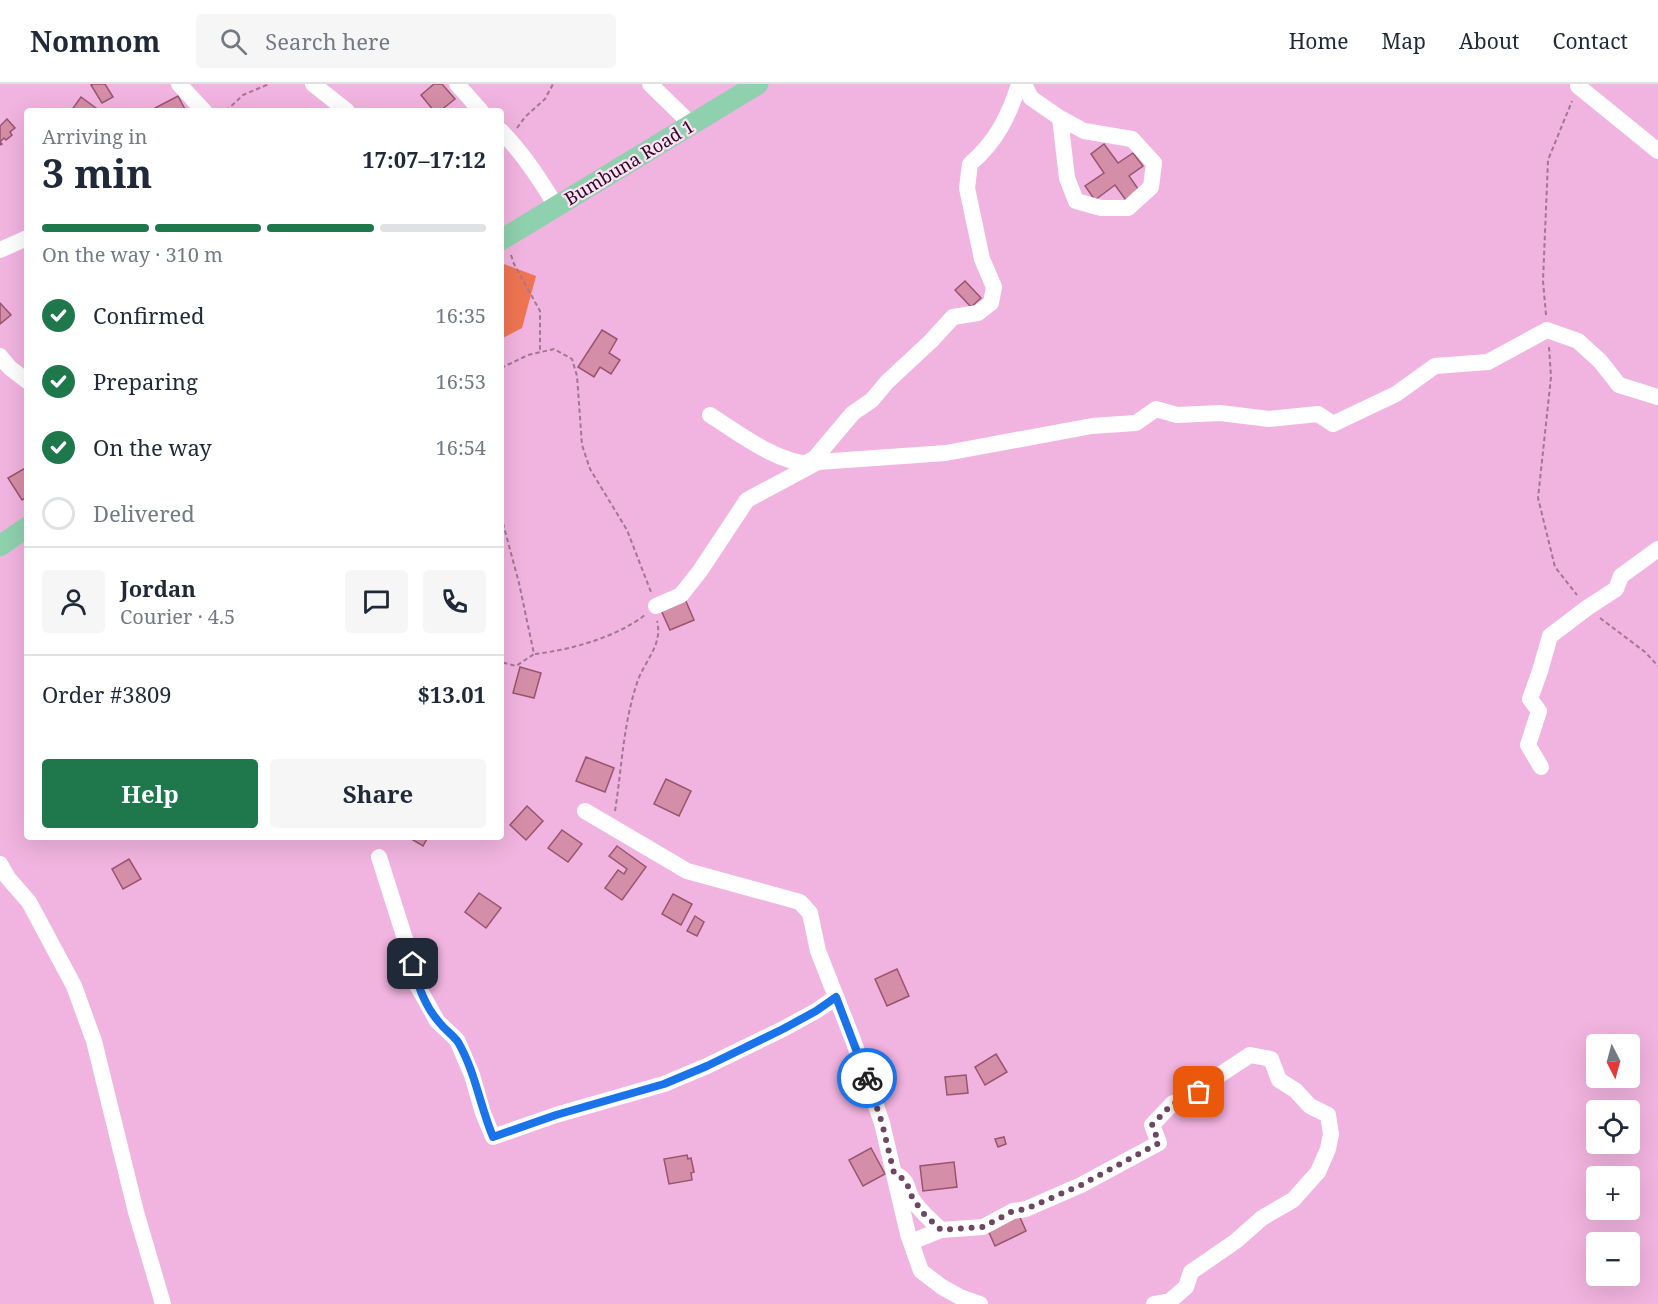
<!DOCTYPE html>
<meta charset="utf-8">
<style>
:root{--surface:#fff;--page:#f6f6f7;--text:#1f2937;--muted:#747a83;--line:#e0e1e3;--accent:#1f784c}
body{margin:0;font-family:"Noto Serif",serif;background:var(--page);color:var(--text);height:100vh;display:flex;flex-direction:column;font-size:22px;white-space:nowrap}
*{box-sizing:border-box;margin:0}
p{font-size:20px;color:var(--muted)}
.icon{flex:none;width:33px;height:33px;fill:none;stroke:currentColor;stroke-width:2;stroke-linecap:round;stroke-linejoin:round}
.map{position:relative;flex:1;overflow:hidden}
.sheet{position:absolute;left:24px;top:24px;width:480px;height:732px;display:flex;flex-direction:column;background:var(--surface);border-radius:6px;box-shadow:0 6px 24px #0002}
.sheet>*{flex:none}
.needle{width:39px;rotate:174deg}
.controls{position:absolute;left:1586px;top:950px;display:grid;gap:12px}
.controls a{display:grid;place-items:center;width:54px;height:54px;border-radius:6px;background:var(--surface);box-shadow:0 6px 24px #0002;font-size:30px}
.pin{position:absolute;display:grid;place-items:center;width:51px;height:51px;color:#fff;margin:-26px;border-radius:12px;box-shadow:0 3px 9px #0006}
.courier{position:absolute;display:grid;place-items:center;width:60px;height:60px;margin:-30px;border:4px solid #1a73e8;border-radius:50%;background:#fff;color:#222;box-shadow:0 2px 8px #0007}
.summary em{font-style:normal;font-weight:700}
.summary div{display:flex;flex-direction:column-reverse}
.summary{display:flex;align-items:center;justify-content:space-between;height:102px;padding:0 18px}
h1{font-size:39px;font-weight:700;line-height:45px}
.bar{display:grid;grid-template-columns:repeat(4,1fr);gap:9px 6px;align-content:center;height:72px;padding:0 18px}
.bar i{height:8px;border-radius:4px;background:var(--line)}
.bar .on{background:var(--accent)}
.bar p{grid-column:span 4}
.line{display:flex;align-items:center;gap:15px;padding:0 18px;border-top:2px solid var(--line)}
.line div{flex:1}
.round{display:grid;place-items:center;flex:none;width:63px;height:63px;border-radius:6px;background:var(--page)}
ol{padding:0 18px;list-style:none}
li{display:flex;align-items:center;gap:18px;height:66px}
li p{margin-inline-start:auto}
li .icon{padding:6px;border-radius:50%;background:var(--accent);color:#fff;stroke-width:4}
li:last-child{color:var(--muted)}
li i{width:33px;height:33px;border:3px solid var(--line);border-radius:50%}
.primary-button{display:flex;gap:12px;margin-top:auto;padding:12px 18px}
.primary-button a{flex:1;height:69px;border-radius:6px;background:var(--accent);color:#fff;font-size:24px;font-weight:700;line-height:69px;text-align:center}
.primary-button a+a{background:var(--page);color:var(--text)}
header{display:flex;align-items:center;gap:36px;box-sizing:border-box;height:84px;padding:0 30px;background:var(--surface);border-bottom:2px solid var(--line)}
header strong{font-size:28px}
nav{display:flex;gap:33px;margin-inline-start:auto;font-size:21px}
.search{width:420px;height:54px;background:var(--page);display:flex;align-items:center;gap:15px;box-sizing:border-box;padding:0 21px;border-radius:6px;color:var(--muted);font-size:22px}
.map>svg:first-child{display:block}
</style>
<header>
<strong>Nomnom</strong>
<div class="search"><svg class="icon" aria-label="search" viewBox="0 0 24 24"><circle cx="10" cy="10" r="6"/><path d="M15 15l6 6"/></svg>Search here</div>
<nav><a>Home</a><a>Map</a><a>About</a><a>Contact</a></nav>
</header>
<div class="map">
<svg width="1658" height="1220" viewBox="0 0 1658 1220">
<rect width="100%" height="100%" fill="#f1b3df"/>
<!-- green -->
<path fill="#ef7552" d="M501,179L536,192L522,244L501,255Z"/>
<!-- building -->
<g fill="#d58ea7" stroke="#97556e" stroke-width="1.5">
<path d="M93,0H105L113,13L102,19L91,1Z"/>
<path d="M434,0H442L455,15L440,27H434L421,11Z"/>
<path d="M178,12L186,27H157L155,24Z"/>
<path d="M81,13L100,27H71Z"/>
<path d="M7,35L15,44L10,48L12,51L6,56L4,54L0,58L2,60L0,61V42Z"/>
<path d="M1104,60L1118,79L1133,69L1143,82L1129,92L1141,109L1128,119L1115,101L1095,116L1085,102L1104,89L1091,70Z"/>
<path d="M965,197L981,214L971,223L955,206Z"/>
<path d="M0,219L11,231L0,240Z"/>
<path d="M602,246L617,255L609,269L620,276L611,290L600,283L594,293L578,283Z"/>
<path d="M27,383V413L22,416L8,394Z"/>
<path d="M685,515L694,536L670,546L661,526Z"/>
<path d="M520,583L541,589L534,614L513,609Z"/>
<path d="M586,673L614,684L605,708L576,697Z"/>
<path d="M666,695L691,707L679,732L654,720Z"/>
<path d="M527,722L543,737L526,756L510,741Z"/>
<path d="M562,746L582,760L568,778L548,764Z"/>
<path d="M408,753H428L423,762Z"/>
<path d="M617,762L646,783L622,816L605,804L618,786L624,790L627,785L609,772Z"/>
<path d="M129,775L141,795L123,805L112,785Z"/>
<path d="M479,809L501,824L486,844L465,828Z"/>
<path d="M673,810L692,820L681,841L662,830Z"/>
<path d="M695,832L704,838L697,852L687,847Z"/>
<path d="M897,885L909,912L887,922L875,895Z"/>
<path d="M996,970L1007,988L985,1001L975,983Z"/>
<path d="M966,991L968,1009L947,1011L945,993Z"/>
<path d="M1004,1053L1006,1060L998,1063L995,1055Z"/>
<path d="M871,1064L885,1090L863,1102L849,1076Z"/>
<path d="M687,1071L688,1075L691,1074L694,1088L691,1089L692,1096L669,1100L664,1075Z"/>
<path d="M954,1078L957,1103L923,1107L920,1082Z"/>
<path d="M1018,1129L1026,1147L995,1162L987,1144Z"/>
</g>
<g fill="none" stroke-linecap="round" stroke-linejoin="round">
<!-- path -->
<g stroke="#a37596" stroke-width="2" stroke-dasharray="4.5 3" stroke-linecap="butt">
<path d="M226,27L243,11L269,0"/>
<path d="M517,44L525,33L545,15L553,0"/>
<path d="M511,171L514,180L540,227V268"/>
<path d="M1546,231L1543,197L1548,76L1572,17"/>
<path d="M1549,263L1551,293L1538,414L1555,483L1577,511"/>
<path d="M501,284L528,271L554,265L572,275L577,292L582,361L590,385L627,446L651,508"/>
<path d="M501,432L519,499L534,570L516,582L501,578"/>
<path d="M1600,534L1645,568L1658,582"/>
<path d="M535,570C570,566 617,553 645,531"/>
<path d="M615,727C622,683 623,639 638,596C646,575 663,560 657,537"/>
</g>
<!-- minor -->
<g stroke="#fff" stroke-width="16">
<path d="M179,0L204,27"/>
<path d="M313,0L347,27"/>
<path d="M457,0L481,27"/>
<path d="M650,0L692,41"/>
<path d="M1024,0L1031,14L1060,34L1084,47L1132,55L1154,79L1151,103L1128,124H1101L1076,117L1067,94L1060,34"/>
<path d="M1578,2L1658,67"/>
<path d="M501,47C523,69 540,95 556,122"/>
<path d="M0,166L27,154"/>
<path d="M0,272L10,284L27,297"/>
<path d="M710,331C737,348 782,383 814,379"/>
<path d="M806,379L815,374L853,329L872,316L887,298L931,257L953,233L978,229L991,219L994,203L982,175L967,104L970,80C996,58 1009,32 1019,0"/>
<path d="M656,522L681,511L700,487L747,416L818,378L946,369L1092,342L1136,339L1156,325L1177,331L1220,329L1269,335L1318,330L1333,340L1396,310L1435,282L1488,278L1547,246L1578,257L1600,277L1619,301L1658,313"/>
<path d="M1541,683L1528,661L1539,627L1530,615L1540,587L1550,552L1587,524L1616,505L1621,492L1658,465"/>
<path d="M585,727L687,787L800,818L810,829L818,867L853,956L882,1039L908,1150L921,1187L942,1203L960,1213L980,1220"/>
<path d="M379,773L413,880L417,901L437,937L457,956L472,991L483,1029L493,1053L556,1031L664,1000L707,982L783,945L816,927L836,913"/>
<path d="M0,780L8,794L29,818L74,902L94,957L136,1128L163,1220"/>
<path d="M899,1092C908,1098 907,1104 911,1113C918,1126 931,1136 941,1146"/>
<path d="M911,1158L941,1146L983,1143L1013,1127L1026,1125L1081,1101L1159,1059L1152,1041L1173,1019L1191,1018L1215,994L1250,971L1271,975L1279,996L1295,1006L1310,1022L1328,1031L1331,1050L1328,1065L1318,1088L1293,1116L1262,1134L1236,1157L1191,1188L1186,1203L1170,1217L1154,1220"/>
</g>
<!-- major -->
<g stroke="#8fd0ae" stroke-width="21">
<path d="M501,156L758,0"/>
<path d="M0,462L27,443"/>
</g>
</g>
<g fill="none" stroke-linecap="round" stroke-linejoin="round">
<!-- done -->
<path stroke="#6c4862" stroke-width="6" stroke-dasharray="0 10.8" d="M867,994L882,1039L894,1089L906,1097L912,1113L923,1129L941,1146L983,1143L1013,1127L1026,1125L1081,1101L1159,1059L1152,1041L1173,1019L1191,1018L1199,1008"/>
<!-- route -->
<path stroke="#1a73e8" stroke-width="8" d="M413,880C417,900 425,922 439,938C444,945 453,951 458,958C475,987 480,1022 493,1053L556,1031L664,1000L707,982L783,945L816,927L836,913L867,994"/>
</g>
<g text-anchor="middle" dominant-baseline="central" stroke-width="4.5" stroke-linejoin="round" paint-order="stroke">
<!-- street labels -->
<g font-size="18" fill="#250f1f" stroke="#ffdff5">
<text transform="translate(629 78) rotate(-31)">Bumbuna Road 1</text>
</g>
</g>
</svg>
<div class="controls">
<a><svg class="needle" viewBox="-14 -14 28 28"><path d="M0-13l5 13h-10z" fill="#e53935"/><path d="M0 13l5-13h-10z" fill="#747a83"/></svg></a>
<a><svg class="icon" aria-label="locate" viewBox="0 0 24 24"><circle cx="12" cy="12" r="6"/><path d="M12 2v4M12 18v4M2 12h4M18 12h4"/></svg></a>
<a>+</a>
<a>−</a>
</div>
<div class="pin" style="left:1199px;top:1008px;background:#ea580c"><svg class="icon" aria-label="bag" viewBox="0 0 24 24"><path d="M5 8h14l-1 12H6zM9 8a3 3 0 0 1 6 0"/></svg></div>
<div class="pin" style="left:413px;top:880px;background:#1f2937"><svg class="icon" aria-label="home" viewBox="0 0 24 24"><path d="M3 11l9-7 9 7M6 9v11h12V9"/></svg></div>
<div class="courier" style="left:867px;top:994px"><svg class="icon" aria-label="bike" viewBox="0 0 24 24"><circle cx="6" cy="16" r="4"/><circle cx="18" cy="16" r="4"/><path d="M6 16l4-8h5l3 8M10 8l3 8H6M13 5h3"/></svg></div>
<section class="sheet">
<div class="summary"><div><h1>3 min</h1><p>Arriving in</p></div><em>17:07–17:12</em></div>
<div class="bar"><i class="on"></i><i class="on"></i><i class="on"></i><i></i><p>On the way · 310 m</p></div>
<ol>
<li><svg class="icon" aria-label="check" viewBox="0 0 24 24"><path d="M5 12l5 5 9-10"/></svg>Confirmed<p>16:35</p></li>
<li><svg class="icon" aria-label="check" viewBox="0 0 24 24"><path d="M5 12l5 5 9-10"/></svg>Preparing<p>16:53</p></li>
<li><svg class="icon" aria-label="check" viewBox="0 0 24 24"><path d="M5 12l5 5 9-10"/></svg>On the way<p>16:54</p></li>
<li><i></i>Delivered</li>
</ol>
<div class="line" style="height:108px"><a class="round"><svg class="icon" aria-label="person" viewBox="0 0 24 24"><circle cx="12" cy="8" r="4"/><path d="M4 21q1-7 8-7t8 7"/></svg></a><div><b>Jordan</b><p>Courier · 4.5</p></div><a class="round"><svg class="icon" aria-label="chat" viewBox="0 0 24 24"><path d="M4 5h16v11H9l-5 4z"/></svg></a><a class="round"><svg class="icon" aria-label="phone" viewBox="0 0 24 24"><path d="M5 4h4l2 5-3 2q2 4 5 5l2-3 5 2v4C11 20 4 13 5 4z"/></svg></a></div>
<div class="line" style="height:78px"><div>Order #3809</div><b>$13.01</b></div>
<div class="primary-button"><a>Help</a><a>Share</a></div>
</section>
</div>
